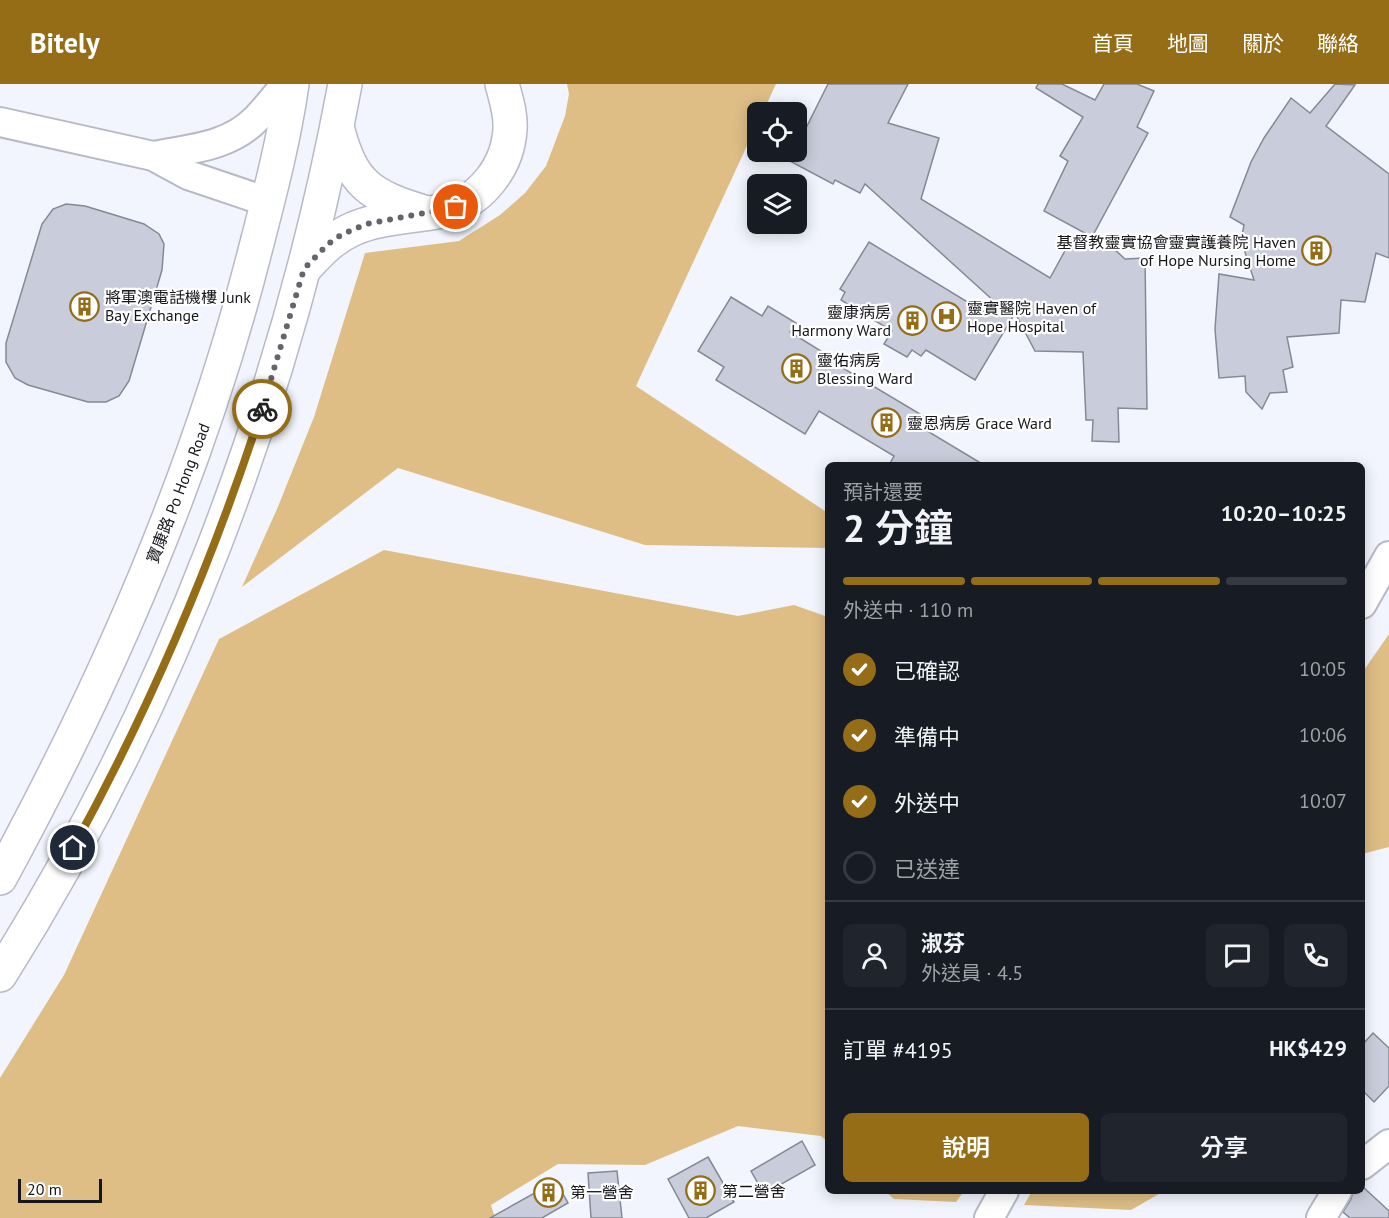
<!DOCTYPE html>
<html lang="zh-TW">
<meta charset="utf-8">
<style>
:root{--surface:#171b24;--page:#20242c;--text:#f1f3f6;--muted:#9ea1a6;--line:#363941;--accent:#956d17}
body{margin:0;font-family:"PT Sans","Noto Sans TC",sans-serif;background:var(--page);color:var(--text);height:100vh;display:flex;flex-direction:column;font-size:22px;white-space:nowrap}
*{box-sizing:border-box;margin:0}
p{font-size:20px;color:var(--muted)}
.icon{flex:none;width:33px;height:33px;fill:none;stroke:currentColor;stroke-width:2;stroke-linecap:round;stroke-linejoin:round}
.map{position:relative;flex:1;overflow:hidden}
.panel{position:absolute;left:825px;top:378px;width:540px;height:732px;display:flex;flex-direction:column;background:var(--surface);border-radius:9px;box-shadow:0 3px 15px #0003}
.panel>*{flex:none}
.tools{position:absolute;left:747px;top:18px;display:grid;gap:12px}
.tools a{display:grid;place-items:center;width:60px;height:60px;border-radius:9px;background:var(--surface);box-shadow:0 3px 15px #0003;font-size:30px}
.scale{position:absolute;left:18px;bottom:15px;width:84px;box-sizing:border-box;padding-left:6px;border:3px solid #16171c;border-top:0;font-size:16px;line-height:21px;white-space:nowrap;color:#16171c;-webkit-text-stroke:4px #fff;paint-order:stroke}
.pin{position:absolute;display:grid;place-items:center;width:51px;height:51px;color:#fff;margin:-26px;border:3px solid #fff;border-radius:50%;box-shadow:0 2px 6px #0007}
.courier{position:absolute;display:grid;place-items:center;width:60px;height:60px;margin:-30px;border:4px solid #956d17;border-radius:50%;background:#fff;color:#222;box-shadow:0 2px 8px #0007}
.overview em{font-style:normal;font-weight:600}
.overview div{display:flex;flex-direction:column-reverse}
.overview{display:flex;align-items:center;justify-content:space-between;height:102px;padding:0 18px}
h1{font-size:39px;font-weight:600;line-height:45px}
.bar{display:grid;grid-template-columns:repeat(4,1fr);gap:9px 6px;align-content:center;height:72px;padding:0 18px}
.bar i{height:8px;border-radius:4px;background:var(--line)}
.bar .current{background:var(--accent)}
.bar p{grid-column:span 4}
.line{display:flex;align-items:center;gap:15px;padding:0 18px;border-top:2px solid var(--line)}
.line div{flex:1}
.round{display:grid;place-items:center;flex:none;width:63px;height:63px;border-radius:9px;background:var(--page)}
ol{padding:0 18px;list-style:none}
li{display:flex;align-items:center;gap:18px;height:66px}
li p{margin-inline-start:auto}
li .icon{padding:6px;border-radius:50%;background:var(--accent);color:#fff;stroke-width:4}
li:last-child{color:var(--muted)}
li i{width:33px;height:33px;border:3px solid var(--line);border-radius:50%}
.button{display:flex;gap:12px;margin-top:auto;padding:12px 18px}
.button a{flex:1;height:69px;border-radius:9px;background:var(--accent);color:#fff;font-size:24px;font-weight:600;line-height:69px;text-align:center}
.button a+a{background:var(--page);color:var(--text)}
header{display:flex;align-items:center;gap:36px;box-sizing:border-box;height:84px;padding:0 30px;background:var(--accent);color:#fff}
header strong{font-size:28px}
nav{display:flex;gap:33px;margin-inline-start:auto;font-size:21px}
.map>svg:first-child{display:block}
</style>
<header>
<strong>Bitely</strong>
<nav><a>首頁</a><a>地圖</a><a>關於</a><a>聯絡</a></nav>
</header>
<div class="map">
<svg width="1389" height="1134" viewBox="0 0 1389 1134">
<rect width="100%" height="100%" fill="#f2f5fd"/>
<!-- forest -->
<g fill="#dfbe86">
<path d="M567,0H776L763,28H758L757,40L636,302L828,429V464L645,461L398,384L242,503L277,425L314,333L365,169L459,157L500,131L525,109L546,82L565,32L569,10Z"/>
<path d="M384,466L738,532L794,521L828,533V1058L821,1052L738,1042L645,1081L558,1080L491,1121L495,1134H0V994L64,891L219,555Z"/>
<path d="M1389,550V763L1362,770V589Z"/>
<path d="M885,1107H964L956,1118L894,1115Z"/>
<path d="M1032,1107H1164L1131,1126L1024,1121Z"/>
</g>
<!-- building -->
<g fill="#c9cddb" stroke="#858995" stroke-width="1.5">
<path d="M828,0H908L888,39L939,54L921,115L1050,194L1072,154L1114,165L1125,175L1145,174L1147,325L1118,324L1119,358L1092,357L1093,336H1086L1083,268L1035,267L1015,229L975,296L926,266L921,272L912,266L907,273L884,260L892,247L841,216L845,208L840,205L869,158L987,230L996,219L865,100L860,109L835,96L833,100L786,75L790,68H796V55L803,50Z"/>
<path d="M1038,0H1062L1095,16L1104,0H1137L1154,7L1137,43L1148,49L1092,153L1044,127L1068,77L1060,72L1083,33L1036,4Z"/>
<path d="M1335,0L1355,1L1326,42L1389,90V174L1376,169L1365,218L1341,216L1339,249L1287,253L1293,283L1283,286L1287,308L1270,309L1262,325L1246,308L1245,292L1219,294L1215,245L1219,190L1254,196L1241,156L1244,141L1230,133L1251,78L1264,54L1291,14L1310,29Z"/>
<path d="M66,120L85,122L144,140L159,150L164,160L162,186L129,297L119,312L106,318H88L28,301L15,294L6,278V259L42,140L53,125Z"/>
<path d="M731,213L762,232L768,222L796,239L790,248L842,280L841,283L930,336L924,345L984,381H889L894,372L819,327L805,350L716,296L724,283L698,267Z"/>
<path d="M1373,949L1389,964V1002L1374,1018L1362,1006V961Z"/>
<path d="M802,1057L815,1081L764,1110L751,1087Z"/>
<path d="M708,1073L734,1118L706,1134H689L668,1095Z"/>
<path d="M617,1087L622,1134H591L588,1089Z"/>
<path d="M556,1097L568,1119L542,1134H490Z"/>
<path d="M1362,1102L1389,1127V1134H1350L1343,1128L1351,1115L1353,1107H1362Z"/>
</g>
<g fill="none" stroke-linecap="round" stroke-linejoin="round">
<defs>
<g id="street">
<path d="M0,38L153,72L188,91L268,118"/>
<path d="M153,72C189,65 229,63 256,35C267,24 276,12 286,0"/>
<path d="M1362,520L1389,472"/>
<path d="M1362,1081L1389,1060"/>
<path d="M989,1134L1004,1107"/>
<path d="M1321,1134L1337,1107"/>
</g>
<g id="secondary">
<path d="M337,43C352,101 370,112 427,129"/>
<path d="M304,185C319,169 332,154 353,145C380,133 413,133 442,127C480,119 508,83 510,45C511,29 506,15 502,0"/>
</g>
<g id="primary">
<path d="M0,794C109,594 200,385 256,163C270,109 284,56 292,0"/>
<path d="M0,891C168,625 288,309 345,0"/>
</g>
</defs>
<!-- street casing -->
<use href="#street" stroke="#b6bac7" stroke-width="32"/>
<!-- secondary casing -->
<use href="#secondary" stroke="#b6bac7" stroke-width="36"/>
<!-- primary casing -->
<use href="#primary" stroke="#b6bac7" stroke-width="36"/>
<!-- street -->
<use href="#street" stroke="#fff" stroke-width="28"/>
<!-- secondary -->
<use href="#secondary" stroke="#fff" stroke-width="33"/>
<!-- primary -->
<use href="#primary" stroke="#fff" stroke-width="33"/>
</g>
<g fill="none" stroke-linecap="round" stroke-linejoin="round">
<!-- done -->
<path stroke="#63656b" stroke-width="6" stroke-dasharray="0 10.8" d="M262,325L304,185L328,160L341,151L366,140L456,123"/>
<!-- route -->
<path stroke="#956d17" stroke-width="8" d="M73,764C150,624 213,476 262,325"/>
</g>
<!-- icons -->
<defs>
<symbol id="building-ring" viewBox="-11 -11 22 22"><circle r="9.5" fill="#fff" stroke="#956d17" stroke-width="1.5"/><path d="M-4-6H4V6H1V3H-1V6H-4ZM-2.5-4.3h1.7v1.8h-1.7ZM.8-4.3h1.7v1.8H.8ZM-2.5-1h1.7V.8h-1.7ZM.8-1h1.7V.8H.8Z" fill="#956d17"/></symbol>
<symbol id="hospital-ring" viewBox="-11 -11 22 22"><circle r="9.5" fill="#fff" stroke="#956d17" stroke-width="1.5"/><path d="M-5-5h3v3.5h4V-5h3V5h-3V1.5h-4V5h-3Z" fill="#956d17"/></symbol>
</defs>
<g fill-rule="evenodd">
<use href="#building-ring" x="1300" y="150" width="33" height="33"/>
<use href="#building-ring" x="68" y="206" width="33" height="33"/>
<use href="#hospital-ring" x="930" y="216" width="33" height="33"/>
<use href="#building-ring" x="896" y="220" width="33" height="33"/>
<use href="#building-ring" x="780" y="268" width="33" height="33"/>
<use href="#building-ring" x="870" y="322" width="33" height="33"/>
<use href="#building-ring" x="684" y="1090" width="33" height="33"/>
<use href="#building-ring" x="532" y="1092" width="33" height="33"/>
</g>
<g text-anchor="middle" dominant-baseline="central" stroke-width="4.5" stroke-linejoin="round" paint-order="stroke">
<!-- poi labels -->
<g font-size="16" fill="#16171c" stroke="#fff" text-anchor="start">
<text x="1296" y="158" text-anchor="end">基督教靈實協會靈實護養院 Haven<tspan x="1296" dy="18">of Hope Nursing Home</tspan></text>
<text x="105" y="213">將軍澳電話機樓 Junk<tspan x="105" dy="18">Bay Exchange</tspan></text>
<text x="967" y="224">靈實醫院 Haven of<tspan x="967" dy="18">Hope Hospital</tspan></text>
<text x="891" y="228" text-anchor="end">靈康病房<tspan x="891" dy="18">Harmony Ward</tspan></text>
<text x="817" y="276">靈佑病房<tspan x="817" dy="18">Blessing Ward</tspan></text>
<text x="907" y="339">靈恩病房 Grace Ward</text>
<text x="722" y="1107">第二營舍</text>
<text x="570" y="1108">第一營舍</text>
</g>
<!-- street labels -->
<g font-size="16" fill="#16171c" stroke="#fff">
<text transform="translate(178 409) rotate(-69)">寶康路 Po Hong Road</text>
</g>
</g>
</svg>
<div class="tools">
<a><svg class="icon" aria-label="locate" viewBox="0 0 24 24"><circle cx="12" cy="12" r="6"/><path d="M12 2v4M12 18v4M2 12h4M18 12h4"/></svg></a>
<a><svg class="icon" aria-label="layers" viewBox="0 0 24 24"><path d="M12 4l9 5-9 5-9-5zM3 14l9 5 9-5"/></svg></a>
</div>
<div class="scale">20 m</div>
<div class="pin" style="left:456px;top:123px;background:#ea580c"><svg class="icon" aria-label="bag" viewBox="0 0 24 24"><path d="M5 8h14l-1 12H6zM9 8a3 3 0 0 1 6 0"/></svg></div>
<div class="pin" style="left:73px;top:764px;background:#1f2937"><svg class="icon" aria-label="home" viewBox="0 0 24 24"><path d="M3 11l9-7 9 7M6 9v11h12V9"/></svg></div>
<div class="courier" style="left:262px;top:325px"><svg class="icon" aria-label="bike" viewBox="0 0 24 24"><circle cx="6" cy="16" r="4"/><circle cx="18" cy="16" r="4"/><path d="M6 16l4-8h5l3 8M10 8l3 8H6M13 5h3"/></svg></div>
<section class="panel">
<div class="overview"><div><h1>2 分鐘</h1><p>預計還要</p></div><em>10:20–10:25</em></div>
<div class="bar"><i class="current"></i><i class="current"></i><i class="current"></i><i></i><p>外送中 · 110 m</p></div>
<ol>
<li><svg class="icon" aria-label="check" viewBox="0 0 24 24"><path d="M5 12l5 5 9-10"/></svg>已確認<p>10:05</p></li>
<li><svg class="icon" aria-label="check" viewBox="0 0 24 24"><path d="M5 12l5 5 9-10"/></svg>準備中<p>10:06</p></li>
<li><svg class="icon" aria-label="check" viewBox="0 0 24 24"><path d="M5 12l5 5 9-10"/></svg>外送中<p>10:07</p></li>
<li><i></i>已送達</li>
</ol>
<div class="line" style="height:108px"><a class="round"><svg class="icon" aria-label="person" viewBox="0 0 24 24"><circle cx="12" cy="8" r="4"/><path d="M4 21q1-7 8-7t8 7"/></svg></a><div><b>淑芬</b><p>外送員 · 4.5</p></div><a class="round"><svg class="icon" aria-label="chat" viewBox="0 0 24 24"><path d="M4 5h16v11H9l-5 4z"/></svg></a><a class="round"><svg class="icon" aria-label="phone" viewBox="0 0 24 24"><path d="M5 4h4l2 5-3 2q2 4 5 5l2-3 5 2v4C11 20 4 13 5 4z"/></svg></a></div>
<div class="line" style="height:78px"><div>訂單 #4195</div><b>HK$429</b></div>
<div class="button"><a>說明</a><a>分享</a></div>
</section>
</div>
